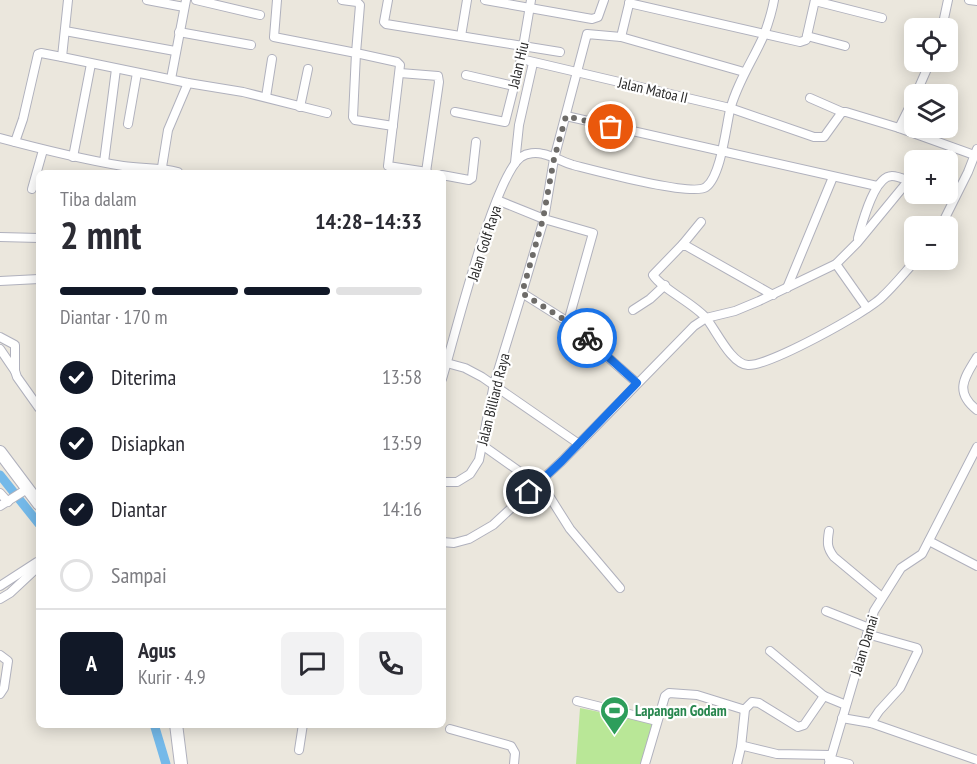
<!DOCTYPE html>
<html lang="id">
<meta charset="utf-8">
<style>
:root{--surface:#fff;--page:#f2f2f3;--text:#2b2b33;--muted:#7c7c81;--line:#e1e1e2;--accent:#111827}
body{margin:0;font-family:"PT Sans Narrow",sans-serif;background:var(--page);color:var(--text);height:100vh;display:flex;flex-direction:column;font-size:22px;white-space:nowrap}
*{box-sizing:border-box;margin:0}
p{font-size:20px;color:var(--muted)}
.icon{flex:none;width:33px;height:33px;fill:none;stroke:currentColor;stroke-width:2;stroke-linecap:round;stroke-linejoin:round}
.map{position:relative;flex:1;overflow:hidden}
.side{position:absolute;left:36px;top:170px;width:410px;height:558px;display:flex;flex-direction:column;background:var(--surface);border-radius:9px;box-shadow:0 3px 15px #0003}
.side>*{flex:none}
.tools{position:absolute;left:904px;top:18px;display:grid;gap:12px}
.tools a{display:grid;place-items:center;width:54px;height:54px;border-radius:9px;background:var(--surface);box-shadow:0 3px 15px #0003;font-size:30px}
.pin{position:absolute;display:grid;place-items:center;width:51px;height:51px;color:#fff;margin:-26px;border:3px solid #fff;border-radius:50%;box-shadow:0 2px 6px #0007}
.courier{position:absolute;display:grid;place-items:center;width:60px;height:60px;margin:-30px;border:4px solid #1a73e8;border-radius:50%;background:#fff;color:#222;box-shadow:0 2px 8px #0007}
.summary em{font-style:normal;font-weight:700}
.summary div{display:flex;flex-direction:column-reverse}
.summary{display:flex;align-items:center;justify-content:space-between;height:102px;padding:0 24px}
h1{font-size:39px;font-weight:700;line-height:45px}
.bar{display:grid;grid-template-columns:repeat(4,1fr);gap:9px 6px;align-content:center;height:72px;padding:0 24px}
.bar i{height:8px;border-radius:4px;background:var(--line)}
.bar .current{background:var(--accent)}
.bar p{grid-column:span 4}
.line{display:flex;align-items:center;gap:15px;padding:0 24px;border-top:2px solid var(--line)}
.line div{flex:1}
.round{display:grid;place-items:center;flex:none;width:63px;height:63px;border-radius:9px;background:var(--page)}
ol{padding:0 24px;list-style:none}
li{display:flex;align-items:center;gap:18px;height:66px}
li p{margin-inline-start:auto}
li .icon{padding:6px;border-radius:50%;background:var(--accent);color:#fff;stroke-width:4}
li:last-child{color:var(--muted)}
li i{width:33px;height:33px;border:3px solid var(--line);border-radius:50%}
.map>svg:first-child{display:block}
</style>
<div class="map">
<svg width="977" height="764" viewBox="0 0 977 764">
<rect width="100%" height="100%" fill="#ebe7dd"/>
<!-- pitch -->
<path fill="#b9e797" d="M580,708L653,723L645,748L643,764H576Z"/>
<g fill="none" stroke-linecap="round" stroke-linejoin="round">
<!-- canal -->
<g stroke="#74b9e9" stroke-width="9">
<path d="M0,475L39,524"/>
<path d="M154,724L166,764"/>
</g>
<defs>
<g id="street">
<path d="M68,0L62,57L188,83L243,92L327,113"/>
<path d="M147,0L184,7"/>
<path d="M196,0L260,15"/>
<path d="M277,0L274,37L356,53L353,117L355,120L393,126"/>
<path d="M342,0L357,2L360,5L356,53L397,62L400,65L388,166L427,172"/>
<path d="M388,0L384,22L386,24L560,52"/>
<path d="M485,0L592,19L598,17L604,0"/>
<path d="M969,0L977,1"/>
<path d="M815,1L882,18"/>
<path d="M629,3L800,42L806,40L815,0"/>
<path d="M942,28L948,0"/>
<path d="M65,31L175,51"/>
<path d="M179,32L251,45"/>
<path d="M461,36L467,0"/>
<path d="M807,36L845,46"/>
<path d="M621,37L630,0"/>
<path d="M521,59L730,108L814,137H824L842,112H846L899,128L977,156"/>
<path d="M400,73L438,76L439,82L426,172"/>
<path d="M466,75L514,86"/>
<path d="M171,79L186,0"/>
<path d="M916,94L930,62"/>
<path d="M266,97L272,59"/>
<path d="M810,98L842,112"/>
<path d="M300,107L308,69"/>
<path d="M455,112L505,122L521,59L531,0"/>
<path d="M566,116L877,186"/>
<path d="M128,124L137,73"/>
<path d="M899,128L915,96"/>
<path d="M0,138C41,149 81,159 123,166C142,169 159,167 178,172"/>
<path d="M15,142L23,119L38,54L41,53L62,57"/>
<path d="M73,157L91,64"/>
<path d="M104,162L116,69"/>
<path d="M515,163L519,125L533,63"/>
<path d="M162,167L168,130L188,83"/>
<path d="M442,175L469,180L472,178L476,142"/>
<path d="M32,189L43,150"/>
<path d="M945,194L955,197"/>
<path d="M497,200L544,219L593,233L568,322"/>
<path d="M941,226L968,172L977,149"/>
<path d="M0,237L39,238"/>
<path d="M858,238C862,224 874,176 892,176C899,176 908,181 915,183"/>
<path d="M683,244L701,222"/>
<path d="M836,264L867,308"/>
<path d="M0,281L39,279"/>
<path d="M787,288L833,177"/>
<path d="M773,295L683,244L653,275C662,289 693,303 706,318C716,330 731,364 748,365C769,366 866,313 882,297C894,286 905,272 916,260"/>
<path d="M633,310L650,299L665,285"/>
<path d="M0,337L15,345V371L17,377L39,408"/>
<path d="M0,349L15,371"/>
<path d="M977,357C964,378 954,392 977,410"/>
<path d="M443,362L465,368L482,377L579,444"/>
<path d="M442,379C454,339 494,177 521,157C527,153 536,152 543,154C553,156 563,162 573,165C593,170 693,197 706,187C721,176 726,127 730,110C737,83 753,60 764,35C768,24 772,12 774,0"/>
<path d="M637,383L568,322L522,293L544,219L554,159L587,34L621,37L744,72"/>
<path d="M482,445L537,484"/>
<path d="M545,477L546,491L570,529L620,588"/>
<path d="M442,482H457L470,474L479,460L494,384L522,293"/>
<path d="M0,493L8,502"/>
<path d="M0,506L27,489"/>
<path d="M829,531C827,543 827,548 834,557L882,597"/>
<path d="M929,541L977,566"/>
<path d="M442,542L454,543L469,539L493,525L562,461L694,326L706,318L735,311L759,301L836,264L857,243L908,181"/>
<path d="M0,586L37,562"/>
<path d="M0,599L10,593L39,566"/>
<path d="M826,611L869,628"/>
<path d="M867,634L917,648L918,651L900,688L879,711L871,723"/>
<path d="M770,651L824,696"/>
<path d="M0,655L8,661L4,688L0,694"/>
<path d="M577,701L657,721"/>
<path d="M842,718L871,723L977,760"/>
<path d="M450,729L511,746L515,753L514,764"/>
<path d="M741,747L745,709"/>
<path d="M299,750L303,724"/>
<path d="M829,759L849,764"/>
<path d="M645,764L665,696L669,693L697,695L742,709H745L752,702L759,703L798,727L804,725L824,696L846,705"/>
<path d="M737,764L741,747L744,746L777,754L830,755"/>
<path d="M829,764L874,611L901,568L922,554L977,447"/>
</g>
<g id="secondary">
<path d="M0,452L39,504"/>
<path d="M176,724L181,764"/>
</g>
</defs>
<!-- street casing -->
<use href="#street" stroke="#b0b1bd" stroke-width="10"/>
<!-- secondary casing -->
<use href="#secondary" stroke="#b0b1bd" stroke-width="14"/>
<!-- street -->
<use href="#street" stroke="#fff" stroke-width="8"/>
<!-- secondary -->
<use href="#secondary" stroke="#fff" stroke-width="12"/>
</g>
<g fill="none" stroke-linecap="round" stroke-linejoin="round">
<!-- done -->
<path stroke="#6e6c69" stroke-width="6" stroke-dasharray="0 10.8" d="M587,338L568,322L522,293L543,219L554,159L566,116L611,127"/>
<!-- route -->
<path stroke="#1a73e8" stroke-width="8" d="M529,492L562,461L637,383L587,338"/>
</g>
<!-- icons -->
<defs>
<symbol id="stadium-pin" viewBox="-11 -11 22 30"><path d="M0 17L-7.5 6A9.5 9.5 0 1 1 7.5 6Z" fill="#2e9e5b" stroke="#fff"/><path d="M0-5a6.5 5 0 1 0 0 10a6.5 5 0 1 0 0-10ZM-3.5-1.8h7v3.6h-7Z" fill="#fff"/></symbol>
</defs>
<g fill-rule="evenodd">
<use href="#stadium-pin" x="598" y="694" width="33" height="45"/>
</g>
<g text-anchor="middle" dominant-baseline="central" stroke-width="4.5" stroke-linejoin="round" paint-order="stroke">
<!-- street labels -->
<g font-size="15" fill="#2a2a2a" stroke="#fff">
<text transform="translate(518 65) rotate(-77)">Jalan Hiu</text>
<text transform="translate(653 90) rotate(13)">Jalan Matoa II</text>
<text transform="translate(484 243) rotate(-72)">Jalan Golf Raya</text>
<text transform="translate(493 399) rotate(-76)">Jalan Billiard Raya</text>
<text transform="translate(864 645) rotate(-73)">Jalan Damai</text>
</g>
<!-- leisure labels -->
<g font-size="15" font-weight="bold" fill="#27864d" stroke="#fff" text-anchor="start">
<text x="635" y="710">Lapangan Godam</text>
</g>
</g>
</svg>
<div class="tools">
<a><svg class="icon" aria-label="locate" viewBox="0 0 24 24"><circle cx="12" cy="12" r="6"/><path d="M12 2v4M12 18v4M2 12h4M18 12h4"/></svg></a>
<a><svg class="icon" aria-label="layers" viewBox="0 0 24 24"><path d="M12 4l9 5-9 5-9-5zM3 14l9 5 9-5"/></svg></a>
<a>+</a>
<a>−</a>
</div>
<div class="pin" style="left:611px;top:127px;background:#ea580c"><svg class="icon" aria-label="bag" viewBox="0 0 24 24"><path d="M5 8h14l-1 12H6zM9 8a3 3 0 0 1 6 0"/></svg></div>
<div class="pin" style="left:529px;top:492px;background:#1f2937"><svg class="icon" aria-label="home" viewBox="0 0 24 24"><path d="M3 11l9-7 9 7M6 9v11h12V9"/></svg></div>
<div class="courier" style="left:587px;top:338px"><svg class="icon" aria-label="bike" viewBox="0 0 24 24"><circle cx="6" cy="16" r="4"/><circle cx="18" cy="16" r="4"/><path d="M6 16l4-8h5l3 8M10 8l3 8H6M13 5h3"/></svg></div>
<section class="side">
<div class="summary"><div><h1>2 mnt</h1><p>Tiba dalam</p></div><em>14:28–14:33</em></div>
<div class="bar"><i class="current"></i><i class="current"></i><i class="current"></i><i></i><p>Diantar · 170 m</p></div>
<ol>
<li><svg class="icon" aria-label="check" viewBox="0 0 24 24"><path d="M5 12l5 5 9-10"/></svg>Diterima<p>13:58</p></li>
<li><svg class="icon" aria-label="check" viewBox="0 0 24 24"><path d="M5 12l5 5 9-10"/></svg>Disiapkan<p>13:59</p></li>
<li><svg class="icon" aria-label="check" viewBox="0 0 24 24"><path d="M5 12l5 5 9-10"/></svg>Diantar<p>14:16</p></li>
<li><i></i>Sampai</li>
</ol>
<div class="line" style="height:108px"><b class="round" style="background:var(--accent);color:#fff">A</b><div><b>Agus</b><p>Kurir · 4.9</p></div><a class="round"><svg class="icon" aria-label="chat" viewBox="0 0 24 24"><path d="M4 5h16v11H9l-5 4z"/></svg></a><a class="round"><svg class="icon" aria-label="phone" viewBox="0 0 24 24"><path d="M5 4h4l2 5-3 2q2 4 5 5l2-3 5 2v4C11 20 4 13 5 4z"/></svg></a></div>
</section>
</div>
